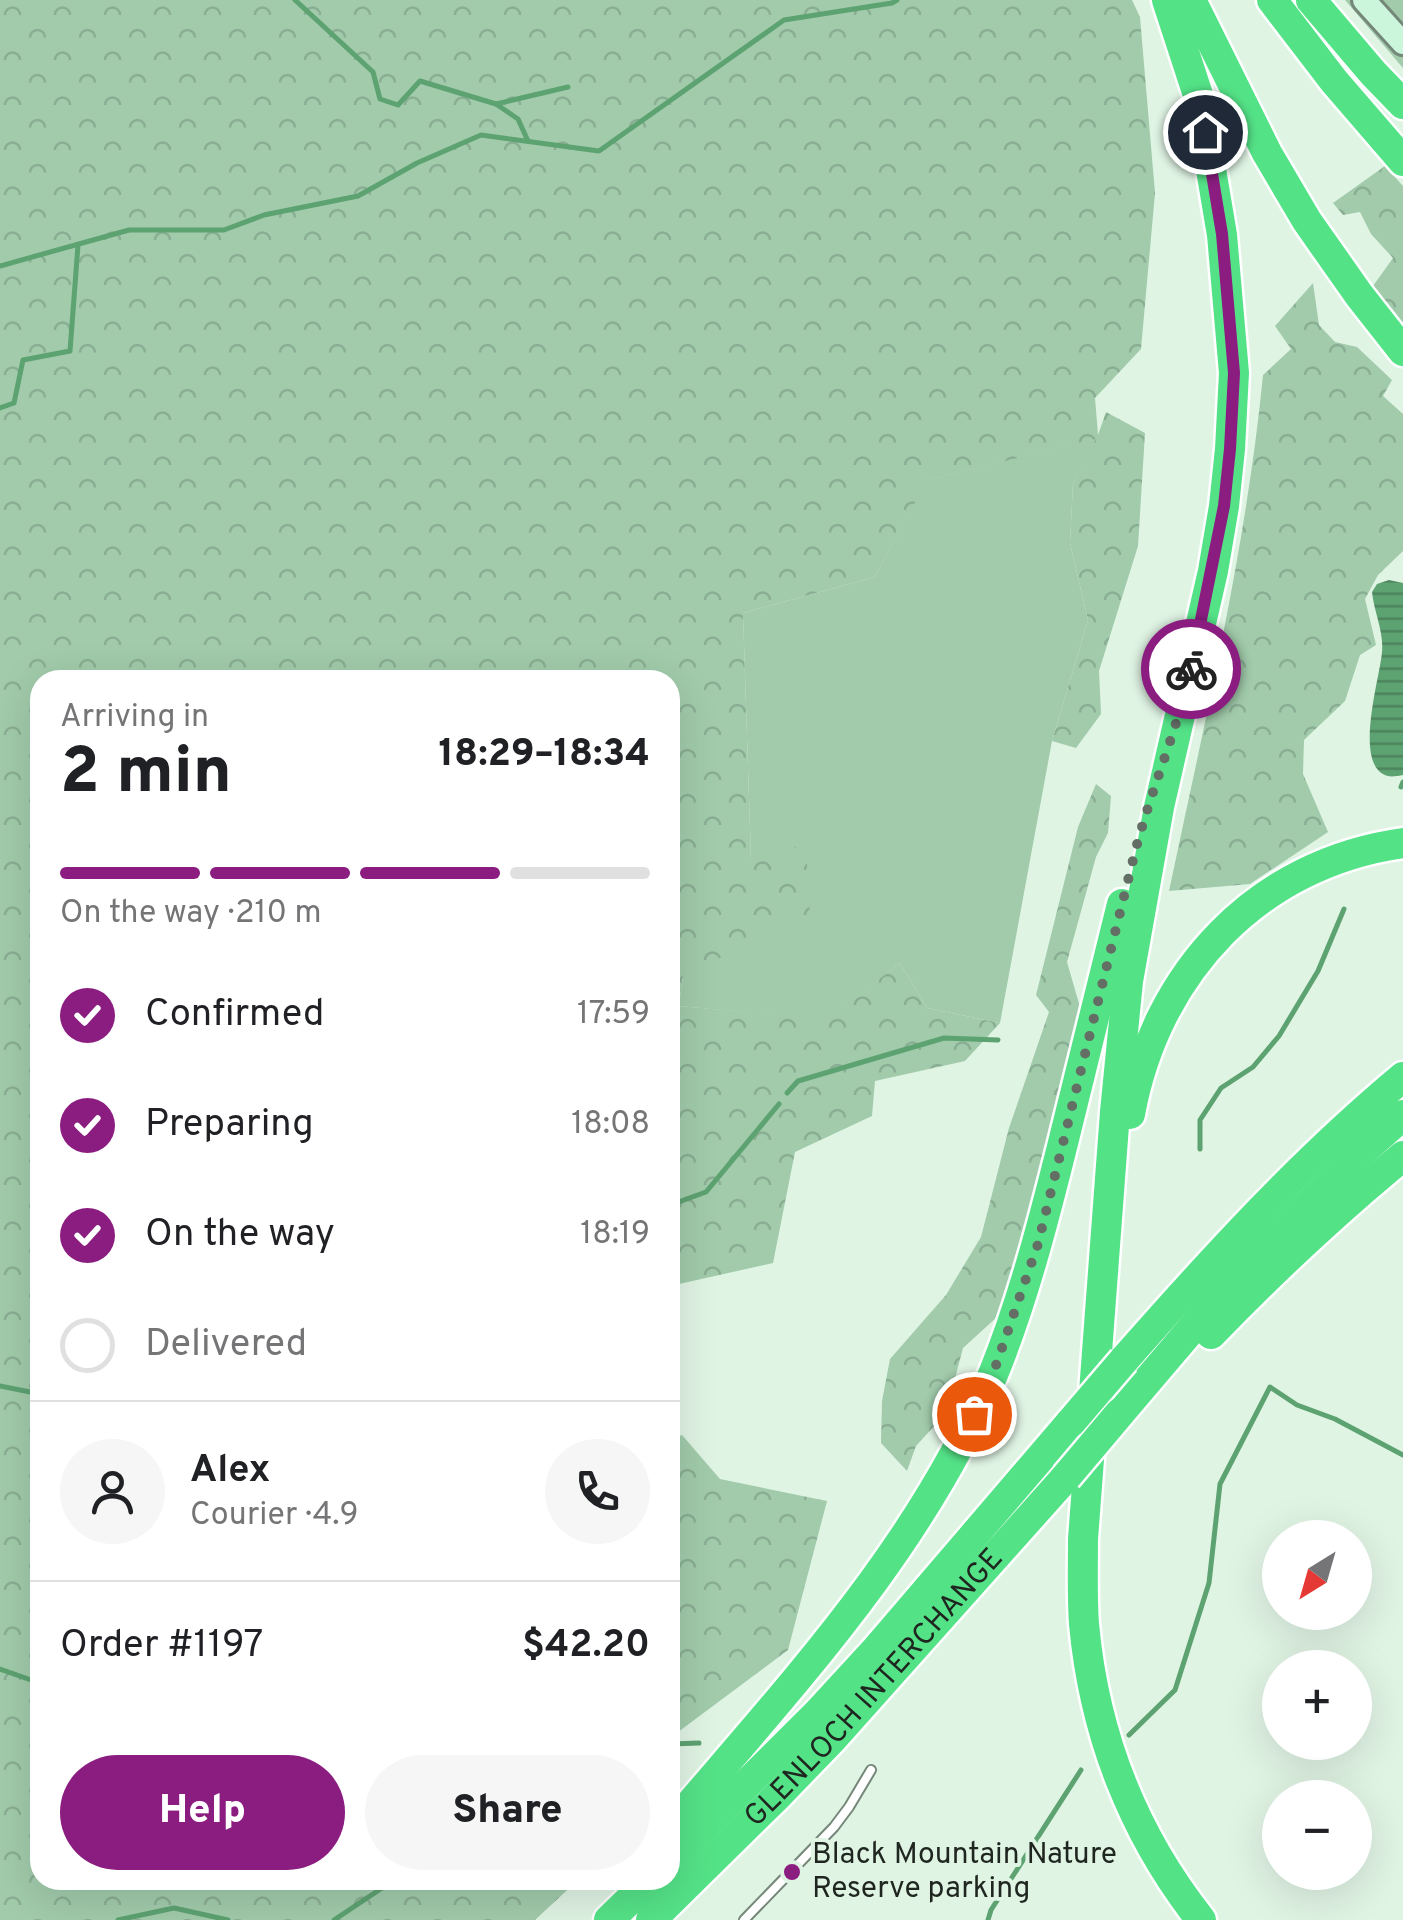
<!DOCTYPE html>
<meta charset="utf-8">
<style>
:root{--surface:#fff;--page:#f6f6f6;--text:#202124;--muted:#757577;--line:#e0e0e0;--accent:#8b1d81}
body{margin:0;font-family:Overpass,sans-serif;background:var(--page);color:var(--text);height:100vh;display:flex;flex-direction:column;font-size:38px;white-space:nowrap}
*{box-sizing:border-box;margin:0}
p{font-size:32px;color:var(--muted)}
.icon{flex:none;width:55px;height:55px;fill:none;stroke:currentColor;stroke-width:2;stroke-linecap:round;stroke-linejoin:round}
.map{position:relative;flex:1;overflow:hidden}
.drawer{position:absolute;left:30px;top:670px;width:650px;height:1220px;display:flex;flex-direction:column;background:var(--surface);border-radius:30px;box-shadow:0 10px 40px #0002}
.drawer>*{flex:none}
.needle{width:65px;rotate:217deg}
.buttons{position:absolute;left:1262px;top:1520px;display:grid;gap:20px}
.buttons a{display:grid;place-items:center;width:110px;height:110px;border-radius:50%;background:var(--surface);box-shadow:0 10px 40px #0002;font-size:50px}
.pin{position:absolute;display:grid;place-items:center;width:85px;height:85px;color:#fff;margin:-42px;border:5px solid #fff;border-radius:50%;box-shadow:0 2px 10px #0007}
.courier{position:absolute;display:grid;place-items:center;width:100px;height:100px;margin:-50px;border:8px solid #8b1d81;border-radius:50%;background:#fff;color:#222;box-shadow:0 2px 12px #0007}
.head em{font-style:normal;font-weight:800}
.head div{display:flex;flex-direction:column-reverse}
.head{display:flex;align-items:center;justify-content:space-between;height:170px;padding:0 30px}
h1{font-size:65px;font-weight:800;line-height:75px}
.bar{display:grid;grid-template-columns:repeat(4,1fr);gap:15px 10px;align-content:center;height:120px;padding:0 30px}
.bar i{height:12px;border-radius:8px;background:var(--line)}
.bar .active{background:var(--accent)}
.bar p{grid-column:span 4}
.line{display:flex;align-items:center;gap:25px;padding:0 30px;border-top:2px solid var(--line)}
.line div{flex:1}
.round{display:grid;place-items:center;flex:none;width:105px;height:105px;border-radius:52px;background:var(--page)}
ol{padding:0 30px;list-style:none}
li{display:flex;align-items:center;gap:30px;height:110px}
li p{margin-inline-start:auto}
li .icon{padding:10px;border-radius:50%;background:var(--accent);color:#fff;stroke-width:4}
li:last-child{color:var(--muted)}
li i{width:55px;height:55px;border:5px solid var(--line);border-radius:50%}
.primary-button{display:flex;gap:20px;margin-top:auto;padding:20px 30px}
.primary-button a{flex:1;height:115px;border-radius:60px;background:var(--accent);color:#fff;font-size:40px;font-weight:800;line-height:115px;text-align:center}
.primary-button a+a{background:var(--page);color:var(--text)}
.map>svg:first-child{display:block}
</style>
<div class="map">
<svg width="1403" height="1920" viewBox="0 0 1403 1920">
<defs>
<pattern id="forest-crowns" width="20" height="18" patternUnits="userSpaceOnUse" patternTransform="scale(2.5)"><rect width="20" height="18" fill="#a1cbab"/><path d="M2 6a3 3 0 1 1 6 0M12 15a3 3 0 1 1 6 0" fill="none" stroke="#8aae93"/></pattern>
<pattern id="water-rules" width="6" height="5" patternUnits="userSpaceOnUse" patternTransform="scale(2.5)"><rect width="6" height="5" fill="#5da271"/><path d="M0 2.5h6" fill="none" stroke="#4c845c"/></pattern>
</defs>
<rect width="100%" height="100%" fill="#e0f4e4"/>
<!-- green -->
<g fill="#a1cbab">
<path d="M1345,0H1403V68Z"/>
<path d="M1098,438L1073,483L1070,543L1088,620L1052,741L1000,1023L927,1008L900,963L827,1020L679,1006L683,975L751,860L743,613L875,577L926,480Z"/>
</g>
<!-- forest -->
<g fill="url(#forest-crowns)">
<path d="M0,0H1132L1140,17L1155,193L1141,349L1095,398L1098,435L1106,412L1145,433L1138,546L1099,671L1101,714L1076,748L1052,741L1088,620L1070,543L1073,483L1096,439L927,480L875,577L743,613L751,859L806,844L810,916L683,975L679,1006L827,1019L900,963L927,1008L1000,1023L965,1061L875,1081L872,1116L795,1152L773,1263L670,1286V680H40V1880H578L535,1920H0Z"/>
<path d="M1385,166L1403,186V323L1373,286L1393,258L1371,234L1360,212L1343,215L1333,203Z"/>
<path d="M1313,283L1319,325L1335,342L1357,347L1392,380L1383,396L1403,414V551L1378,575L1365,599L1376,645L1360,655L1345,701L1304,740L1303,774L1328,832L1250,884L1169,891C1205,720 1246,549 1263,375L1291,349L1275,326Z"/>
<path d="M1096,784L1111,796L1108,833L1096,857L1067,962L1082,1014L1058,1100L1042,1182L1022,1250L997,1317L963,1348L946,1413L916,1446L907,1471L881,1443L882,1401L890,1359L946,1295L981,1237L1009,1128L1049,1012L1036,995L1078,827Z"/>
<path d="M682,1435L720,1479L827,1501L788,1650L670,1738V1440Z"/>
</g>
<!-- water -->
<path fill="url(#water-rules)" d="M1389,580L1403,583V775C1399,776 1391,777 1388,776C1352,767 1380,678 1382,652C1384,632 1374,612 1372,592L1377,584Z"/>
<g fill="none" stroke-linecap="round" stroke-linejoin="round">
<!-- stream -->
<g stroke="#5da271" stroke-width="5">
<path d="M295,0L373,72L380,99L398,105L420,81L496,104L518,119L528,141"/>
<path d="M496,104L568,87"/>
<path d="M0,266L129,230H224L264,215L358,196L417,163L481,135L599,151L784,20L892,3L897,0"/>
<path d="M0,408L14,403L23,360L70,351L78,245"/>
<path d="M1401,787L1403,782"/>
<path d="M787,1093L798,1081L944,1038L998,1040"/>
<path d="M1200,1149V1120L1221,1088L1253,1067L1279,1036L1318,971L1344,909"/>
<path d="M670,1205L706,1192L779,1104"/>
<path d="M0,1386L40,1394"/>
<path d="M0,1669L34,1681L40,1687"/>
<path d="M1129,1735L1175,1690L1209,1583L1220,1484L1270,1387L1297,1405L1335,1419L1403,1455"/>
<path d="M670,1744L699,1743"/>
<path d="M118,1920L174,1908L228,1920"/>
<path d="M334,1920L394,1880"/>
<path d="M988,1920L991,1910L1081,1770"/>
</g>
<defs>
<path id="lane" d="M744,1920L834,1827L849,1807L871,1770"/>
<path id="secondary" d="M1364,0L1403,43"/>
<g id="highway">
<path d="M1167,0L1199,98L1222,235L1234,373L1230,449L1224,506L1213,571L1159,807L1128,981L1115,1112L1083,1539C1083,1568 1082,1596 1084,1624C1094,1733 1133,1834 1201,1920"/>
<path d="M1191,0L1267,153L1307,221L1359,295L1403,351"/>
<path d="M1272,0L1334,81L1403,161"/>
<path d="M1311,0L1373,73L1403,104"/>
<path d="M1130,1114C1156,972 1258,863 1403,843"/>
<path d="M1211,1334C1272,1271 1335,1212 1403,1156"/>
<path d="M1124,1360C1212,1260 1301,1162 1403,1077"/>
<path d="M1120,1413L1240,1272L1355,1158L1403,1115"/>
<path d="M670,1828C791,1685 921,1548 994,1372C1023,1300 1043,1223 1062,1147C1082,1066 1102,985 1122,904"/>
<path d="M670,1860L818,1713L875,1651L1071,1422"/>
<path d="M609,1920L650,1880"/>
<path id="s1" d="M651,1920L777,1796L833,1738L1066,1477"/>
</g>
</defs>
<!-- lane casing -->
<use href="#lane" stroke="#748778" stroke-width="12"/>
<!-- secondary casing -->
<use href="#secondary" stroke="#748778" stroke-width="28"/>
<!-- highway casing -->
<use href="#highway" stroke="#fff" stroke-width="35"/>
<!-- lane -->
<use href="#lane" stroke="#fff" stroke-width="8"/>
<!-- secondary -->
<use href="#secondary" stroke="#ccf6db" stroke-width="22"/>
<!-- highway -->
<use href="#highway" stroke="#54e287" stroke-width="30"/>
<defs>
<g id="highway-bridge">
<path d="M1071,1422L1124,1360"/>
<path d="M1066,1477L1120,1413"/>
</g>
</defs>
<!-- highway-bridge casing -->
<use href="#highway-bridge" stroke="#fff" stroke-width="35" stroke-linecap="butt"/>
<!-- highway-bridge -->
<use href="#highway-bridge" stroke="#54e287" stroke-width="30"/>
</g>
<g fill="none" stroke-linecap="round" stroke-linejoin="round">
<!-- done -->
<path stroke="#636e65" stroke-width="10" stroke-dasharray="0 18" d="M974,1414L994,1371L1038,1244L1136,848C1152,788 1177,730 1191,669"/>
<!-- route -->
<path stroke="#8b1d81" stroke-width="12" d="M1191,669L1224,506L1230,449L1234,373L1222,234L1205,132"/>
</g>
<!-- markers -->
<circle fill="#8b1d81" stroke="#e0f4e4" stroke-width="4" cx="792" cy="1872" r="10"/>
<g text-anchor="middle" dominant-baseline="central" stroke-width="8" stroke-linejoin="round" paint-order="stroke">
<!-- street labels -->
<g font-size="30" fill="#1f2620" stroke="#e0f4e4">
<text stroke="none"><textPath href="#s1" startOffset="322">GLENLOCH INTERCHANGE</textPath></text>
</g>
<!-- poi labels -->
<g font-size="30" fill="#1f2620" stroke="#e0f4e4" text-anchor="start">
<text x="812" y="1855">Black Mountain Nature<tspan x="812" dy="34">Reserve parking</tspan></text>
</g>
</g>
</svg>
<div class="buttons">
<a><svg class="needle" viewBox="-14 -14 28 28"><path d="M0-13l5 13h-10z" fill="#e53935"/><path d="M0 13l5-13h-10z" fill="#757577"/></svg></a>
<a>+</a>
<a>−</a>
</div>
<div class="pin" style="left:974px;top:1414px;background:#ea580c"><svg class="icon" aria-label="bag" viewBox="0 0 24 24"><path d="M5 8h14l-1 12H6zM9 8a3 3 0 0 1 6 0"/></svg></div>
<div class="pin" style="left:1205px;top:132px;background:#1f2937"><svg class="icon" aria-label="home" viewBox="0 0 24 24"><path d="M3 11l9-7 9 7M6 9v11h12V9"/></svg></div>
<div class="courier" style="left:1191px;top:669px"><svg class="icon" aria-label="bike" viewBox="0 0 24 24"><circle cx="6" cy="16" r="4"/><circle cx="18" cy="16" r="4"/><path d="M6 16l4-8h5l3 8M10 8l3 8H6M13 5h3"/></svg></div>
<section class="drawer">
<div class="head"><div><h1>2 min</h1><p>Arriving in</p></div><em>18:29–18:34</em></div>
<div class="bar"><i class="active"></i><i class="active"></i><i class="active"></i><i></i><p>On the way · 210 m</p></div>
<ol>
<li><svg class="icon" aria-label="check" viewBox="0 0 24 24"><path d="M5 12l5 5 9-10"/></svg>Confirmed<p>17:59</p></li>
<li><svg class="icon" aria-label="check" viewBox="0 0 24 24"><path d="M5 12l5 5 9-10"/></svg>Preparing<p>18:08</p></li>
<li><svg class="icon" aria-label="check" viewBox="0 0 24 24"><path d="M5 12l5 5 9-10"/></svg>On the way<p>18:19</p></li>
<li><i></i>Delivered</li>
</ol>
<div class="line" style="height:180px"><a class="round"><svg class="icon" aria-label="person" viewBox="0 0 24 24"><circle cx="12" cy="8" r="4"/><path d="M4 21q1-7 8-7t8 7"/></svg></a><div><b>Alex</b><p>Courier · 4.9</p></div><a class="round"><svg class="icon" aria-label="phone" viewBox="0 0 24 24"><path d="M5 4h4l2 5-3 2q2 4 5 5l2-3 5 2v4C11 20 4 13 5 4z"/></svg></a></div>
<div class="line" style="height:130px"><div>Order #1197</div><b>$42.20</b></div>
<div class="primary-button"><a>Help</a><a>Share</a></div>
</section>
</div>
